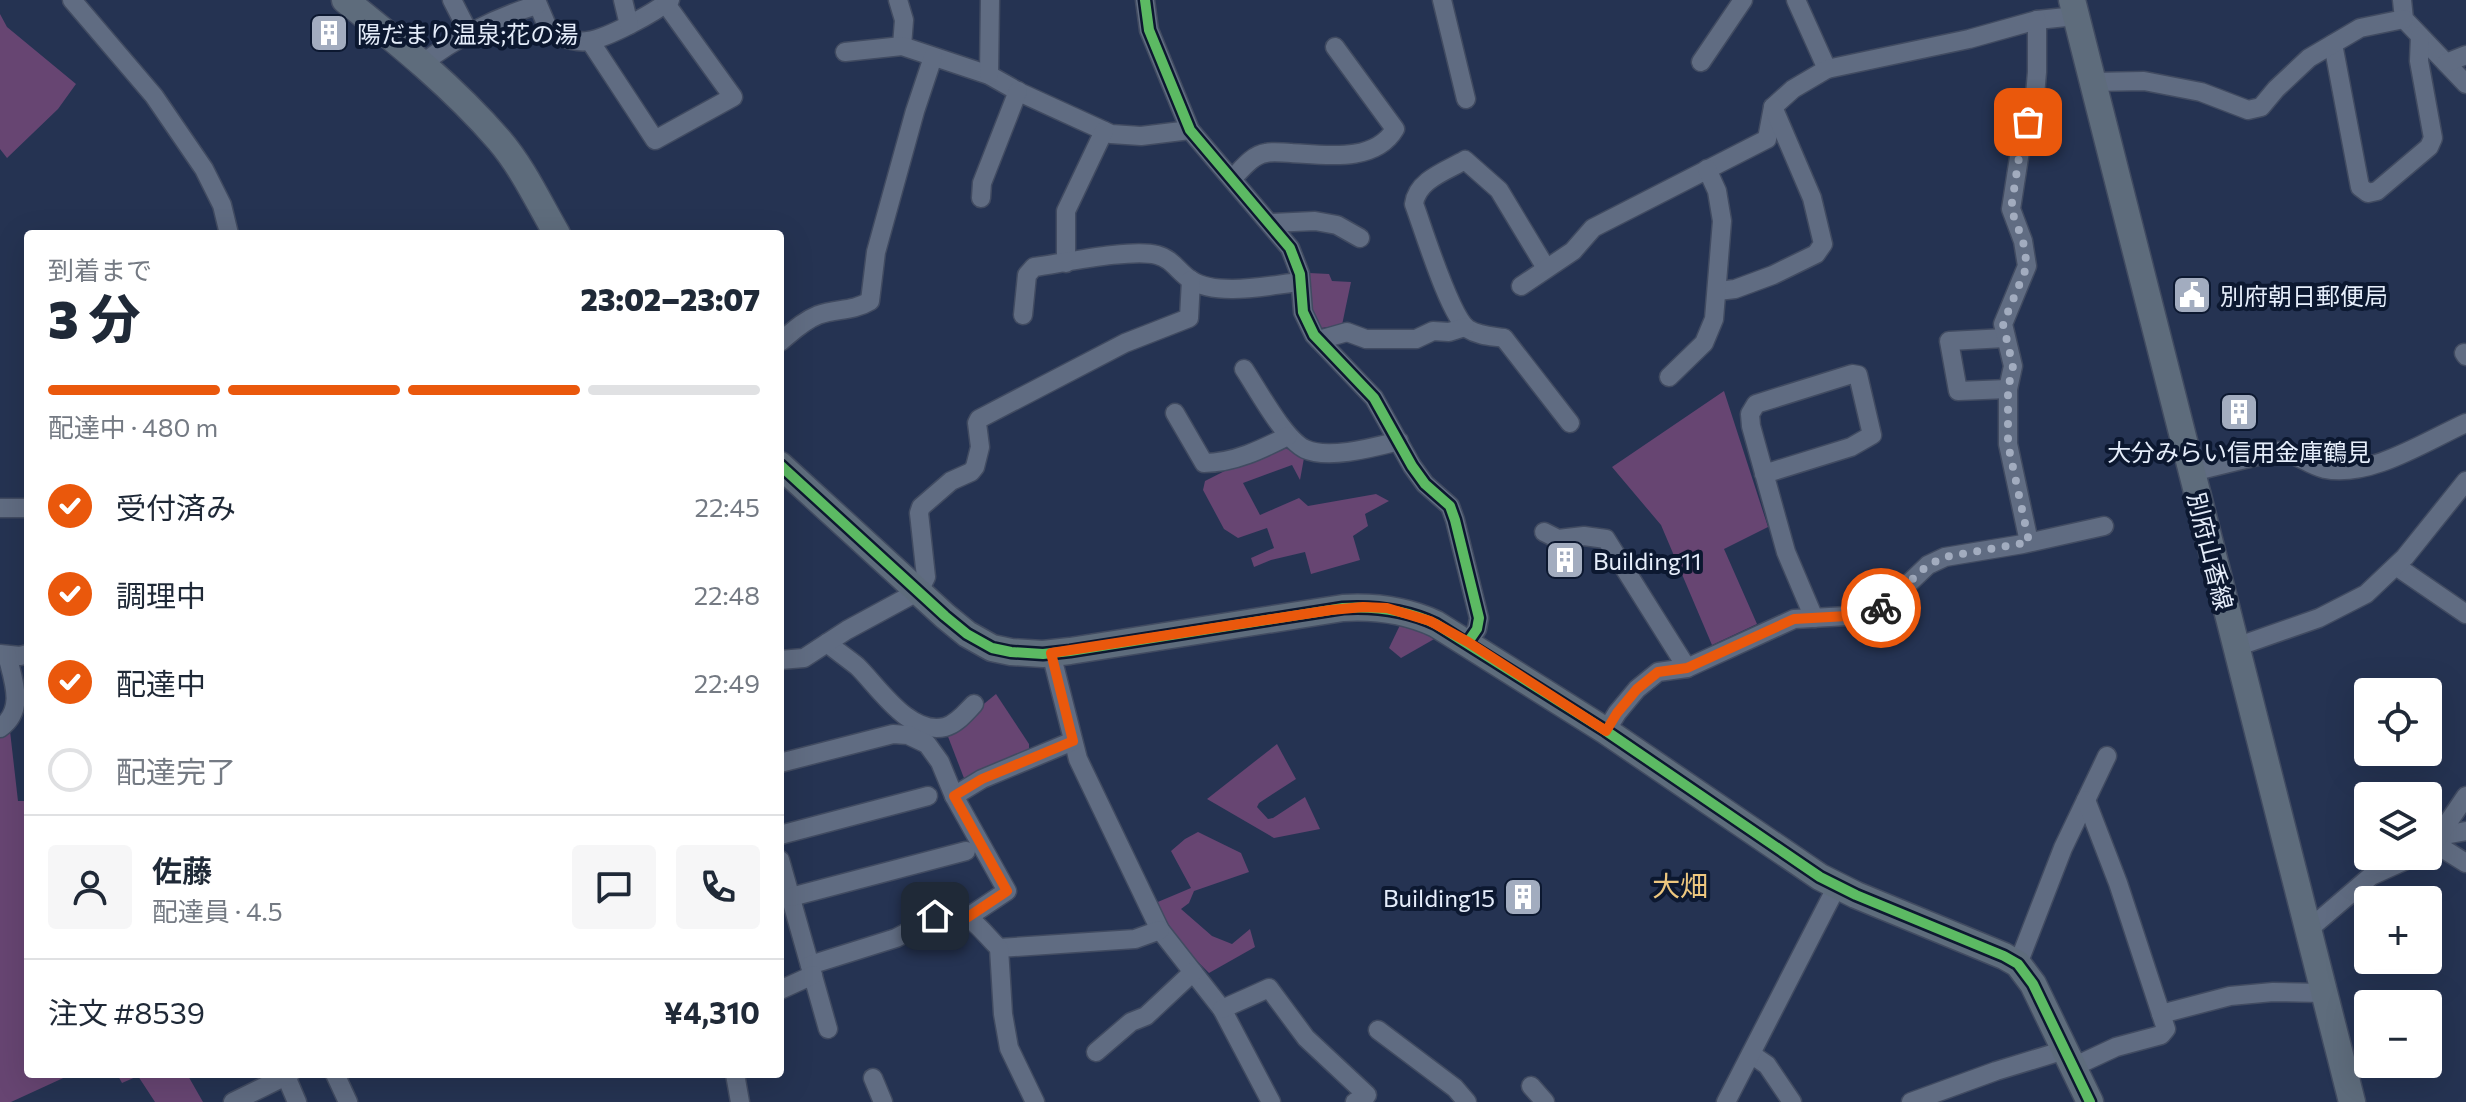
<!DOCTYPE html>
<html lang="ja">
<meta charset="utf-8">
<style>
:root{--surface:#fff;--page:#f6f6f7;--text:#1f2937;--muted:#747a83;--line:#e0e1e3;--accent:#ea580c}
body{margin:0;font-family:Commissioner,"Noto Sans JP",sans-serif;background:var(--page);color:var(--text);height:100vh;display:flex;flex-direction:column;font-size:30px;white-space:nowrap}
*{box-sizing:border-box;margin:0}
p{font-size:26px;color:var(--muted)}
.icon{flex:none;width:44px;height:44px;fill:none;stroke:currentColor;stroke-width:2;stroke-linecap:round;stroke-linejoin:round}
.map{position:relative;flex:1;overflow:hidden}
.side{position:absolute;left:24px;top:230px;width:760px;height:848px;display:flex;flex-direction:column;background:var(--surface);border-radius:8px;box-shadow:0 8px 32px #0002}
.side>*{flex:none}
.buttons{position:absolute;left:2354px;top:678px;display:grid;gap:16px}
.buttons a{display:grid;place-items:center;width:88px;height:88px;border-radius:8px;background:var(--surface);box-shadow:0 8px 32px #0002;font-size:40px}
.pin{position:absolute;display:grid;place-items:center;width:68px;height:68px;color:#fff;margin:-34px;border-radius:16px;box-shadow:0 4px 12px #0006}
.courier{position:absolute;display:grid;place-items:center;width:80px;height:80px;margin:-40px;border:6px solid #ea580c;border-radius:50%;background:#fff;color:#222;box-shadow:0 2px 10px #0007}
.head em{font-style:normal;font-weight:800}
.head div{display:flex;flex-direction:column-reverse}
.head{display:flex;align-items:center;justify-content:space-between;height:136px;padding:0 24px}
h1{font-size:52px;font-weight:800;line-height:60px}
.bar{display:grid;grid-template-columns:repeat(4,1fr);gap:12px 8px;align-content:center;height:96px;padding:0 24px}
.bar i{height:10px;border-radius:6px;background:var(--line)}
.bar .active{background:var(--accent)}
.bar p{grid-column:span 4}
.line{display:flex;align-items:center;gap:20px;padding:0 24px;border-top:2px solid var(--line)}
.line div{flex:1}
.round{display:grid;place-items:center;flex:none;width:84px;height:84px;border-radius:8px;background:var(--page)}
ol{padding:0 24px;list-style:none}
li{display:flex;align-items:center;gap:24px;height:88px}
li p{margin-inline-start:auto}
li .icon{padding:8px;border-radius:50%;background:var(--accent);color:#fff;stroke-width:4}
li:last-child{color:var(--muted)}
li i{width:44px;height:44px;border:4px solid var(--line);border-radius:50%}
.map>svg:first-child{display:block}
</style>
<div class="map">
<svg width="2466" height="1102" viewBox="0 0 2466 1102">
<rect width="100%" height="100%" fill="#253352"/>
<!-- green -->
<g fill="#674572">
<path d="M0,14L7,27L76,84L58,109L7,158L0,149Z"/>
<path d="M1309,273L1329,274L1332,281L1351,282L1342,325L1321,328L1308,313Z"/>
<path d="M1724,391L1768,527L1724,549L1757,624L1712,645L1661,525L1612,467Z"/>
<path d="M1278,444L1304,458L1300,480L1292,465L1243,483L1260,515L1299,498L1308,506L1376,494L1389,501L1365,514L1368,526L1353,536L1360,560L1311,574L1305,552L1271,560L1254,567L1251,558L1274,548L1267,528L1238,538L1224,529L1203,490L1205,481Z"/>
<path d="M1401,623L1436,638L1401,658L1389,648Z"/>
<path d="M996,694L1029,744V752L967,786L947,734Z"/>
<path d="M10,731L18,801H28V1074H72L11,1102H0V737Z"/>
<path d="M1277,744L1296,779L1259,803L1257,807L1268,819L1273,818L1305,797L1320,829L1274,838L1207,799Z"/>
<path d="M1198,832L1241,853L1249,872L1194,891L1189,903L1181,909L1212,936L1232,944L1250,929L1255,947L1209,973L1175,939L1153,904L1191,888L1171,851L1185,839Z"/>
<path d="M117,1074H187L203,1102H155L138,1076L122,1083Z"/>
</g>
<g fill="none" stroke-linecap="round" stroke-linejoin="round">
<defs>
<g id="street">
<path d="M72,0L154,96L204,169L222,205L229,234"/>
<path d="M452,0L470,35"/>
<path d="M536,0L550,33C562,37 575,43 588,41C608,38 654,13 670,0"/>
<path d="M623,0L629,25"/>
<path d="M898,0L904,20L902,46"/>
<path d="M1145,0L1149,30L1190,130L1290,248L1300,274L1303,312L1314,335L1374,398L1412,466L1425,484L1450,506L1455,520L1479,618L1477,629L1468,642"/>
<path d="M1442,0L1466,99"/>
<path d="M1796,0L1827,69"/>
<path d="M2402,0L2404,19L2466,84"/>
<path d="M590,41L655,140L733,97L666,4"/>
<path d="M2333,44L2360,187L2368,193L2377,191L2429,147L2433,138L2419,61L2420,36"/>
<path d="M845,52L902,46L989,75L1019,92L1111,134L1141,136L1190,130"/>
<path d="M1701,62L1743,0"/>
<path d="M2446,63L2466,55"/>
<path d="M421,65C453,39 497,17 537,5"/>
<path d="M989,75L990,0"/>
<path d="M2093,82L2144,81L2201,92L2248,110L2261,107L2276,89L2309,58L2360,28L2404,19"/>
<path d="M1232,179C1242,169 1252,155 1266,153C1274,151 1283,153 1291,153C1326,155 1375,163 1395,129L1335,47"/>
<path d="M981,198L982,183L1018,91"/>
<path d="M1272,223L1315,221L1337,225L1360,238"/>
<path d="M1066,263V211L1104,131"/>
<path d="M1546,268L1499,190L1465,160C1446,171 1417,180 1414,204C1423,228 1450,317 1468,329C1479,336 1492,336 1504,338L1570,423"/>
<path d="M1521,286L1573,251L1593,228L1767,139L1773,107L1793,89L1827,69L1969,39L2037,20L2076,16"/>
<path d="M1718,291L1735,289L1773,275L1816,254L1823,244L1812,198L1773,107"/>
<path d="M1023,315L1027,275L1034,267C1063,263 1132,248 1157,255C1173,259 1178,272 1191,280C1217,297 1270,285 1300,282"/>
<path d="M2005,338L1949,341L1958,391L2008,389"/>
<path d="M1319,340L1347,332L1366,339H1416L1433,331L1449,332L1465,327"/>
<path d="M780,342C792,332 803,321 818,315C836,308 852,312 870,301L876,252L915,111L933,57"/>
<path d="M2464,353L2466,356"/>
<path d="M1244,369C1258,390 1284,439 1305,449C1328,460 1375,447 1399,441"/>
<path d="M1669,377L1704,343L1714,319L1722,221L1717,191L1707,169"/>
<path d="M1175,413L1204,463C1234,463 1262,449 1288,436"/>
<path d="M2192,472L2278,451C2295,452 2308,465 2325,469C2370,478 2426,441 2466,423"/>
<path d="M1764,474L1851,447L1872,435L1858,375L1852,374L1756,404L1750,414L1751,426L1786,552L1814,618"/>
<path d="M0,508H28"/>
<path d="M1544,532L1558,539L1584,536L1606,539L1687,668"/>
<path d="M2029,542L2008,444V389L2013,366L2003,324L2027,266L2023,241L2011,209L2022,138L2034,107L2037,72V20"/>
<path d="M2396,566L2466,614"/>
<path d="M827,643C837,651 847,658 857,666C878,686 909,736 945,727C957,724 966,712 974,704"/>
<path d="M2236,647L2319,618L2366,594L2405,557L2466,481"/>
<path d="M1051,653L1078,759L1160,930L1222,1009L1271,1102"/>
<path d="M0,654L20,656L28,654"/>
<path d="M780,660L804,658L847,630L919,591L926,577L919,513L921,507L951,481L971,472L975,467L980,447L977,423L979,419L1125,343L1189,318L1191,280"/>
<path d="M0,728C26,710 13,680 7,655"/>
<path d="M1606,731L1617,713L1637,689L1658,672L1687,668L1794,619L1865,615L1884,607L1928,565L1945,557L2023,544L2104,526"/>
<path d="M780,763L893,734L908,735L927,744L940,762L954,796L1007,891L968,917"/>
<path d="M954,796L982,779L1073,741"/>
<path d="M780,835L928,796"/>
<path d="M2439,836L2466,831"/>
<path d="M2434,843L2466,863"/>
<path d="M2428,847L2434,843L2466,796"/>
<path d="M780,860L828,1029"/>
<path d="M791,897L966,851"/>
<path d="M2308,930L2371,876L2415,856"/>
<path d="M999,948L1135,939L1160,930"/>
<path d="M2018,964L2063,848L2107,756"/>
<path d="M810,965L896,938L948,911C970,911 984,934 999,948L1003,1014L1009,1048L1035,1102"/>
<path d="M780,990L813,975"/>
<path d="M1222,1009L1269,988L1306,1038L1367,1095L1355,1102"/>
<path d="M2161,1014L2230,996L2273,992L2324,993"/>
<path d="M1378,1030L1455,1088L1467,1102"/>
<path d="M1096,1052L1131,1022L1146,1016L1193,972"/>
<path d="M1751,1054L1767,1065L1792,1102"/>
<path d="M2073,1067L2116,1047L2161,1035L2166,1029L2118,883L2086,800"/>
<path d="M285,1074L297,1102"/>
<path d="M335,1074L348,1102"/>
<path d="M735,1074L740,1102"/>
<path d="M873,1078L883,1102"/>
<path d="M1531,1086L1545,1102"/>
<path d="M233,1102L290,1074"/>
<path d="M1726,1102L1837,886"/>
<path d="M1911,1102L1996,1071L2065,1050"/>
</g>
<g id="secondary">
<path d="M345,0C399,43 454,88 499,140C523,168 539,203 557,234"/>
<path d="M2072,0L2352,1102"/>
<path d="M780,465L945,616L967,634L992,648L1011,652L1043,654L1070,651L1343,608C1376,606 1406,610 1436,624L1606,731L1820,877L1856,895L2004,956L2018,964L2033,984L2090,1102"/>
</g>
</defs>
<!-- street casing -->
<use href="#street" stroke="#414b61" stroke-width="21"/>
<!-- secondary casing -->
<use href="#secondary" stroke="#414b61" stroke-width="29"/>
<!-- street -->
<use href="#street" stroke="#606c82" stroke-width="18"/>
<!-- secondary -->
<use href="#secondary" stroke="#5e6c7c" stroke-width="26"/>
<defs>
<g id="cycleway">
<path d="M1145,0L1149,30L1190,130L1290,248L1300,274L1303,312L1314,335L1374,398L1412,466L1425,484L1450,506L1455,520L1479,618L1477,629L1468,642"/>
<path d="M780,465L945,616L967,634L992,648L1011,652L1043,654L1070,651L1343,608C1376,606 1406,610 1436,624L1606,731L1820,877L1856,895L2004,956L2018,964L2033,984L2090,1102"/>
</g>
</defs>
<!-- cycleway casing -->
<use href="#cycleway" stroke="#0c1830" stroke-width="15"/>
<!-- cycleway -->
<use href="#cycleway" stroke="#5cba63" stroke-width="10"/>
</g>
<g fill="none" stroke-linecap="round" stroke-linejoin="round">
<!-- done -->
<path stroke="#a2acbf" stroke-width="8" stroke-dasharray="0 14.4" d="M1881,608L1928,565L1945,557L2029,542L2008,444V389L2013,366L2003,324L2027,266L2023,241L2011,209L2022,138L2028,122"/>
<!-- route -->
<path stroke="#ea580c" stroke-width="10" d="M935,916C948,911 955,910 968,917L1007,891L954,796L982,779L1073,741L1051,653L1331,610L1363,607L1387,608L1430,621L1468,642L1606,731L1617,713L1637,689L1658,672L1687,668L1794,619L1865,615L1881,608"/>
</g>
<!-- icons -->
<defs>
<symbol id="building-square" viewBox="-11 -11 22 22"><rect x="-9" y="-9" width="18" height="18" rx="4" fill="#a2acbf" stroke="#0c1830"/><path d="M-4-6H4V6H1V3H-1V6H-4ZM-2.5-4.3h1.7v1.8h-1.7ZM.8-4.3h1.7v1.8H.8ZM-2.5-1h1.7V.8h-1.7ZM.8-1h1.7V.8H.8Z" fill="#fff"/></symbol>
<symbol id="civic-square" viewBox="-11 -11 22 22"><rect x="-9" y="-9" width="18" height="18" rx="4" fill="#a2acbf" stroke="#0c1830"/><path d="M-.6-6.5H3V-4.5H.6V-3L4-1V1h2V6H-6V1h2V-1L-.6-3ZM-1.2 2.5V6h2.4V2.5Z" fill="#fff"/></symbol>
</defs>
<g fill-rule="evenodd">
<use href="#building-square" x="307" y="11" width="44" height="44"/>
<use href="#civic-square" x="2170" y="273" width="44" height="44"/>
<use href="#building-square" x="2217" y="390" width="44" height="44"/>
<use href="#building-square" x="1543" y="538" width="44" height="44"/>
<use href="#building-square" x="1501" y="875" width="44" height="44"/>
</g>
<g text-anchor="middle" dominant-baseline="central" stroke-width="8" stroke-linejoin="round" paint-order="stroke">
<!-- poi labels -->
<g font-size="24" fill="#e5edfa" stroke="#0c1830" text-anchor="start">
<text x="357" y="33">陽だまり温泉;花の湯</text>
<text x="2220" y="295">別府朝日郵便局</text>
<text x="2239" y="451" text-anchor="middle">大分みらい信用金庫鶴見</text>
<text x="1593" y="560">Building11</text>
<text x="1495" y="897" text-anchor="end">Building15</text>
</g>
<!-- street labels -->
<g font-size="24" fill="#e5edfa" stroke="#0c1830">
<text transform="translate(2211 551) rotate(76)">別府山香線</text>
</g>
<!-- quarter labels -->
<g font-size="28" fill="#edc77f" stroke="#0c1830">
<text x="1680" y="885">大畑</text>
</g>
</g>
</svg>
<div class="buttons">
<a><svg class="icon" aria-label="locate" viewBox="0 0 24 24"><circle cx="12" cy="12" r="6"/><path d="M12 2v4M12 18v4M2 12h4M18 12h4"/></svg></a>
<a><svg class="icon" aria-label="layers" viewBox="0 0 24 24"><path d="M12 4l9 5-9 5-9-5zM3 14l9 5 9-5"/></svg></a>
<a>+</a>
<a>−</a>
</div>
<div class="pin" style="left:2028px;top:122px;background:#ea580c"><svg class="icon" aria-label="bag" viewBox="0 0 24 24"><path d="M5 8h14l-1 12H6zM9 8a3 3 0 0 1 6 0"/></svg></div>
<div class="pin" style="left:935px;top:916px;background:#1f2937"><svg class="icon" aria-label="home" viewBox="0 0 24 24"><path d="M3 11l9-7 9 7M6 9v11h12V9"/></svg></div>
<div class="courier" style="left:1881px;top:608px"><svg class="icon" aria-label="bike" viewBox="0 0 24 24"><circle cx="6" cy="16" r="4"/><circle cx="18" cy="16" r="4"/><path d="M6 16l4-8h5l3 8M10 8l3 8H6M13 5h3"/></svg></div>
<section class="side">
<div class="head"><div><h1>3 分</h1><p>到着まで</p></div><em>23:02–23:07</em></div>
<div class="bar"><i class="active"></i><i class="active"></i><i class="active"></i><i></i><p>配達中 · 480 m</p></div>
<ol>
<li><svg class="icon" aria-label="check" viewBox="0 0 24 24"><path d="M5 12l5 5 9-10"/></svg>受付済み<p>22:45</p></li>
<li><svg class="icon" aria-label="check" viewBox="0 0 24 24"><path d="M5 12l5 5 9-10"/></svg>調理中<p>22:48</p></li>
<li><svg class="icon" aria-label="check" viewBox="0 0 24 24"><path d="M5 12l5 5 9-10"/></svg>配達中<p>22:49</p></li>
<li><i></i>配達完了</li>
</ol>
<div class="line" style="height:144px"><a class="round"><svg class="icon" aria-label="person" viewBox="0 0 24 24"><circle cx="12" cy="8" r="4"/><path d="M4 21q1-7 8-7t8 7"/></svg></a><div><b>佐藤</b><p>配達員 · 4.5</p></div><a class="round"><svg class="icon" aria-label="chat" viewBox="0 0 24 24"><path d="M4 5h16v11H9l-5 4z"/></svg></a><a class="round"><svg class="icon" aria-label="phone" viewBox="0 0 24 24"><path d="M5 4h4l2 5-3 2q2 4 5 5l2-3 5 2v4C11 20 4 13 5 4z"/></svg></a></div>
<div class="line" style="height:104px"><div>注文 #8539</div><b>¥4,310</b></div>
</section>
</div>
